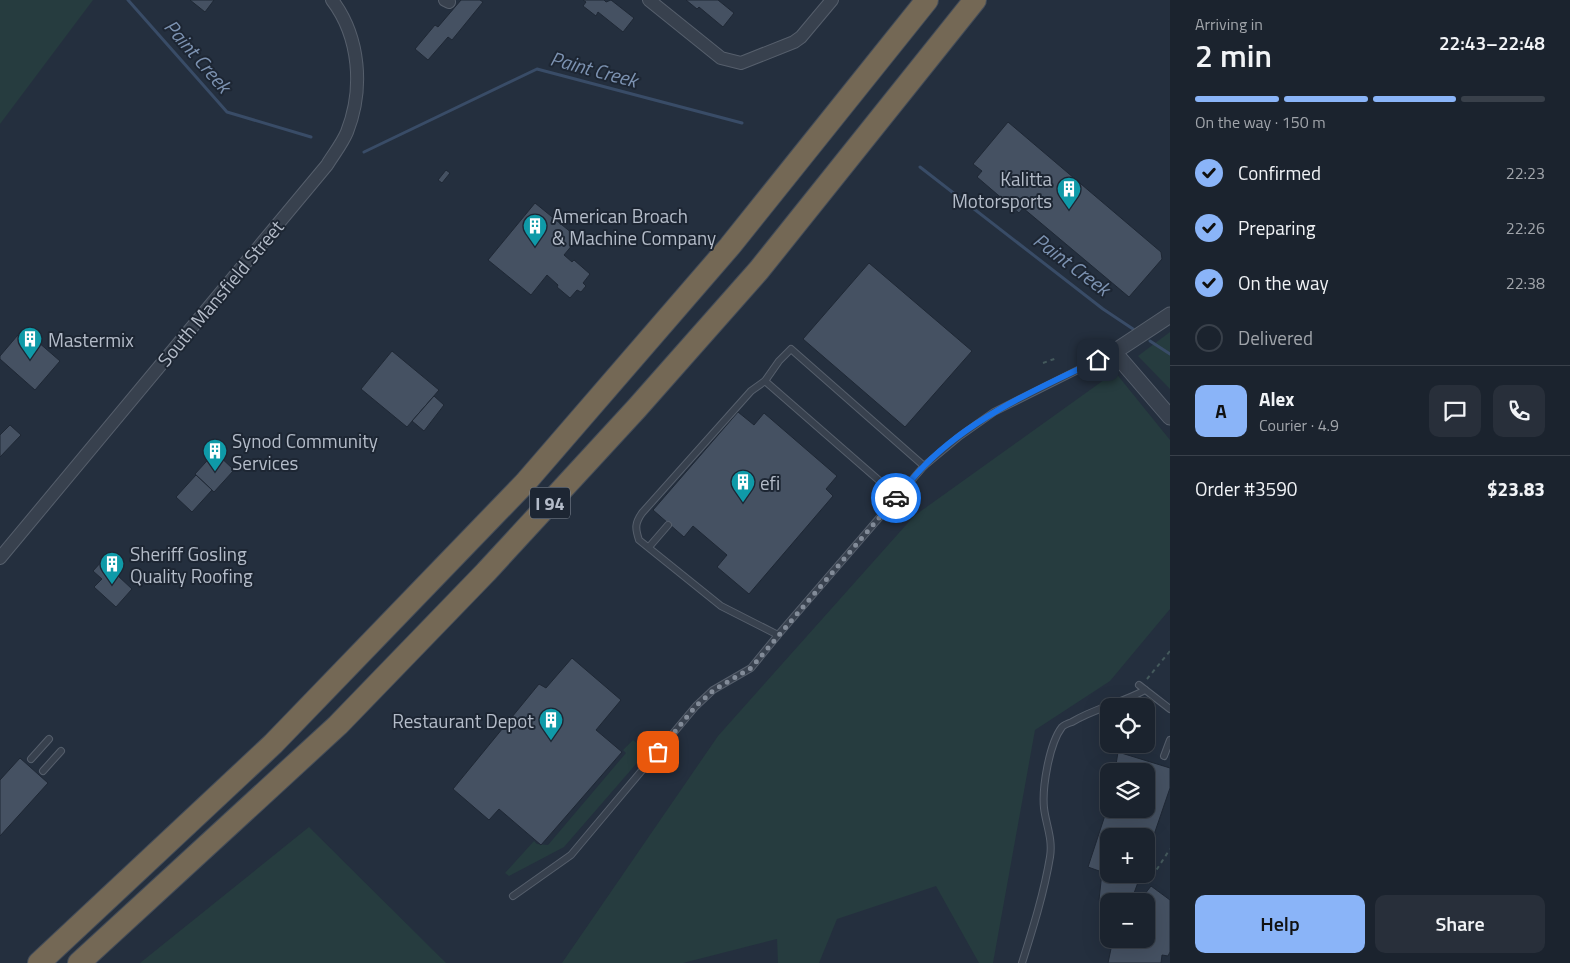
<!DOCTYPE html>
<meta charset="utf-8">
<style>
:root{--surface:#1b232e;--page:#282f3a;--text:#f1f3f6;--muted:#a0a4aa;--line:#39404a;--accent:#8ab4f8}
body{margin:0;font-family:"Titillium Web",sans-serif;background:var(--page);color:var(--text);height:100vh;display:flex;flex-direction:column;font-size:19px;white-space:nowrap}
*{box-sizing:border-box;margin:0}
p{font-size:16px;color:var(--muted)}
.icon{flex:none;width:28px;height:28px;fill:none;stroke:currentColor;stroke-width:2;stroke-linecap:round;stroke-linejoin:round}
.map{position:relative;flex:1;overflow:hidden}
.details{display:flex;flex-direction:column;background:var(--surface);width:400px}
.details>*{flex:none}
.buttons{position:absolute;left:1100px;top:698px;display:grid;gap:10px}
.buttons a{display:grid;place-items:center;width:55px;height:55px;border-radius:10px;background:var(--surface);box-shadow:0 5px 20px #0002,0 0 0 1px var(--line);font-size:25px}
.pin{position:absolute;display:grid;place-items:center;width:42px;height:42px;color:#fff;margin:-21px;border-radius:10px;box-shadow:0 2px 8px #0006}
.courier{position:absolute;display:grid;place-items:center;width:50px;height:50px;margin:-25px;border:4px solid #1a73e8;border-radius:50%;background:#fff;color:#222;box-shadow:0 1px 6px #0007}
.headline em{font-style:normal;font-weight:600}
.headline div{display:flex;flex-direction:column-reverse}
.headline{display:flex;align-items:center;justify-content:space-between;height:85px;padding:0 25px}
h1{font-size:32px;font-weight:600;line-height:38px}
.bar{display:grid;grid-template-columns:repeat(4,1fr);gap:8px 5px;align-content:center;height:60px;padding:0 25px}
.bar i{height:6px;border-radius:4px;background:var(--line)}
.bar .current{background:var(--accent)}
.bar p{grid-column:span 4}
.line{display:flex;align-items:center;gap:12px;padding:0 25px;border-top:1px solid var(--line)}
.line div{flex:1}
.round{display:grid;place-items:center;flex:none;width:52px;height:52px;border-radius:10px;background:var(--page)}
ol{padding:0 25px;list-style:none}
li{display:flex;align-items:center;gap:15px;height:55px}
li p{margin-inline-start:auto}
li .icon{padding:5px;border-radius:50%;background:var(--accent);color:#111;stroke-width:4}
li:last-child{color:var(--muted)}
li i{width:28px;height:28px;border:2px solid var(--line);border-radius:50%}
.action{display:flex;gap:10px;margin-top:auto;padding:10px 25px}
.action a{flex:1;height:58px;border-radius:10px;background:var(--accent);color:#111;font-size:20px;font-weight:600;line-height:58px;text-align:center}
.action a+a{background:var(--page);color:var(--text)}
main{display:flex;flex:1;min-height:0}
.map>svg:first-child{display:block}
</style>
<main>
<div class="map">
<svg width="1170" height="963" viewBox="0 0 1170 963">
<rect width="100%" height="100%" fill="#242f3e"/>
<!-- green -->
<g fill="#263c3f">
<path d="M0,0H93L0,124Z"/>
<path d="M1170,332V389L1138,356Z"/>
<path d="M1115,372L1170,440V609L1110,681L1035,730L993,963H979L936,886L837,919L819,963H778L777,939L683,963H562L718,736L914,516Z"/>
<path d="M633,740L643,748V756L564,847L509,876L505,873L534,841L537,844L548,845L626,753L623,750Z"/>
<path d="M309,827L446,963H140Z"/>
</g>
<g fill="none" stroke-linecap="round" stroke-linejoin="round">
<!-- stream -->
<g stroke="#394c67" stroke-width="3">
<path d="M128,0L227,112L311,137"/>
<path d="M364,152L537,69L742,123"/>
<path d="M920,167L1103,309L1133,329"/>
<path d="M1150,341L1170,354"/>
</g>
</g>
<!-- building -->
<g fill="#455162" stroke="#1f2835">
<path d="M190,0H214L205,12Z"/>
<path d="M461,0H480L483,2L452,40L448,37L428,60L415,49L435,25L438,27Z"/>
<path d="M583,0H604L606,2L611,0L634,18L623,32L598,12L596,16L583,6L586,2Z"/>
<path d="M686,0H718L734,13L723,27L699,7L697,9Z"/>
<path d="M1008,122L1161,252L1162,259L1129,297L1023,208L1019,213L977,177L982,171L973,164Z"/>
<path d="M446,170L450,173L442,183L438,180Z"/>
<path d="M535,203L578,238L564,255L572,262L574,260L590,274L583,283L586,286L581,292L577,290L570,298L557,287L558,285L547,275L531,295L488,260Z"/>
<path d="M869,263L972,351L905,427L803,339Z"/>
<path d="M23,329L60,361L35,390L0,359V356Z"/>
<path d="M392,351L439,390L407,427L361,389Z"/>
<path d="M434,396L444,405L424,431L412,421Z"/>
<path d="M738,412L754,425L764,413L837,476L826,489L833,496L749,594L717,567L727,555L693,526L684,537L653,510Z"/>
<path d="M10,425L21,435L0,457V435Z"/>
<path d="M215,452L234,470L214,492L195,474Z"/>
<path d="M196,475L212,490L192,512L176,497Z"/>
<path d="M102,561L132,589L116,607L94,587L102,579L93,571Z"/>
<path d="M572,658L621,700L596,730L622,752L541,845L499,809L489,820L453,789L539,684L546,688Z"/>
<path d="M1118,752L1170,768V788L1146,858V836H1109V874H1141L1133,896L1141,899L1151,886L1170,900V952L1168,956L1162,955L1161,963H1108L1113,939H1146V901H1109V917L1103,914L1105,903L1099,900L1102,872L1088,867L1109,803V809H1146V771H1115Z"/>
<path d="M20,758L48,783L0,836V780Z"/>
</g>
<g fill="none" stroke-linecap="round" stroke-linejoin="round">
<defs>
<g id="service">
<path d="M765,381L751,391L642,513C635,523 635,528 639,540L721,606L778,635"/>
<path d="M898,497L765,381L779,361L791,349L924,466"/>
<path d="M649,547L668,525"/>
<path d="M1139,685L1170,709"/>
<path d="M1164,756L1170,740"/>
<path d="M31,759L49,739"/>
<path d="M43,771L61,751"/>
<path d="M513,896L571,855L696,706L713,690L751,668L778,635L924,466L960,436L994,412L1114,352"/>
<path d="M1022,963C1033,928 1044,893 1050,857C1053,839 1046,825 1044,808C1042,788 1049,744 1062,727C1064,725 1069,723 1072,722C1095,708 1122,703 1145,690"/>
</g>
<g id="minor">
<path d="M445,0L449,2"/>
<path d="M649,0L721,58L741,63L794,42L801,37L832,0"/>
<path d="M0,558L327,165C333,155 342,144 347,132C364,89 360,37 332,0"/>
</g>
<path id="tertiary" d="M1170,315L1114,352L1170,417"/>
<g id="motorway">
<path d="M39,963L273,744L525,483L730,246L927,0"/>
<path d="M79,963L338,725L486,572L637,408L759,270L975,0"/>
</g>
</defs>
<!-- service casing -->
<use href="#service" stroke="#565f6c" stroke-width="8"/>
<!-- minor casing -->
<use href="#minor" stroke="#565f6c" stroke-width="14"/>
<!-- tertiary casing -->
<use href="#tertiary" stroke="#565f6c" stroke-width="17"/>
<!-- motorway casing -->
<use href="#motorway" stroke="#434c59" stroke-width="24"/>
<!-- path -->
<g stroke="#44595c" stroke-width="2" stroke-dasharray="4 4" stroke-linecap="butt">
<path d="M1043,363L1057,358"/>
<path d="M1147,679L1170,651"/>
<path d="M1148,883L1170,849"/>
</g>
<!-- service -->
<use href="#service" stroke="#38414e" stroke-width="6"/>
<!-- minor -->
<use href="#minor" stroke="#38414e" stroke-width="12"/>
<!-- tertiary -->
<use href="#tertiary" stroke="#38414e" stroke-width="15"/>
<!-- motorway -->
<use href="#motorway" stroke="#746855" stroke-width="22"/>
</g>
<g fill="none" stroke-linecap="round" stroke-linejoin="round">
<!-- done -->
<path stroke="#828b98" stroke-width="5" stroke-dasharray="0 9" d="M658,752L696,706L714,690L751,668L896,498"/>
<!-- route -->
<path stroke="#1a73e8" stroke-width="6" d="M896,498C905,488 914,476 924,466C972,417 1037,389 1098,360"/>
</g>
<!-- icons -->
<defs>
<symbol id="building-pin" viewBox="-11 -11 22 30"><path d="M0 17L-7.5 6A9.5 9.5 0 1 1 7.5 6Z" fill="#0f9aa8" stroke="#1d2633"/><path d="M-4-6H4V6H1V3H-1V6H-4ZM-2.5-4.3h1.7v1.8h-1.7ZM.8-4.3h1.7v1.8H.8ZM-2.5-1h1.7V.8h-1.7ZM.8-1h1.7V.8H.8Z" fill="#fff"/></symbol>
</defs>
<g fill-rule="evenodd">
<use href="#building-pin" x="1055" y="175" width="28" height="38"/>
<use href="#building-pin" x="521" y="212" width="28" height="38"/>
<use href="#building-pin" x="16" y="325" width="28" height="38"/>
<use href="#building-pin" x="201" y="437" width="28" height="38"/>
<use href="#building-pin" x="729" y="468" width="28" height="38"/>
<use href="#building-pin" x="98" y="550" width="28" height="38"/>
<use href="#building-pin" x="537" y="706" width="28" height="38"/>
</g>
<g text-anchor="middle" dominant-baseline="central" stroke-width="4" stroke-linejoin="round" paint-order="stroke">
<!-- shield labels -->
<rect fill="#1d2633" stroke="#878f9c" stroke-width="1" x="530" y="487.5" width="40" height="31" rx="4"/>
<g font-size="18" font-weight="bold" fill="#b4bcc9">
<text x="550" y="503">I 94</text>
</g>
<!-- poi labels -->
<g font-size="19" fill="#b4bcc9" stroke="#1d2633" text-anchor="start">
<text x="1052" y="178" text-anchor="end">Kalitta<tspan x="1052" dy="22">Motorsports</tspan></text>
<text x="552" y="215">American Broach<tspan x="552" dy="22">&amp; Machine Company</tspan></text>
<text x="48" y="339">Mastermix</text>
<text x="232" y="440">Synod Community<tspan x="232" dy="22">Services</tspan></text>
<text x="760" y="482">efi</text>
<text x="130" y="553">Sheriff Gosling<tspan x="130" dy="22">Quality Roofing</tspan></text>
<text x="534" y="720" text-anchor="end">Restaurant Depot</text>
</g>
<!-- street labels -->
<g font-size="19" fill="#b4bcc9" stroke="#1d2633">
<text transform="translate(220 293) rotate(-50)">South Mansfield Street</text>
</g>
<!-- water labels -->
<g font-size="20" font-style="italic" fill="#7c92b1" stroke="#1d2633">
<text transform="translate(198 56) rotate(49)">Paint Creek</text>
<text transform="translate(594 69) rotate(15)">Paint Creek</text>
<text transform="translate(1072 264) rotate(37)">Paint Creek</text>
</g>
</g>
</svg>
<div class="buttons">
<a><svg class="icon" aria-label="locate" viewBox="0 0 24 24"><circle cx="12" cy="12" r="6"/><path d="M12 2v4M12 18v4M2 12h4M18 12h4"/></svg></a>
<a><svg class="icon" aria-label="layers" viewBox="0 0 24 24"><path d="M12 4l9 5-9 5-9-5zM3 14l9 5 9-5"/></svg></a>
<a>+</a>
<a>−</a>
</div>
<div class="pin" style="left:658px;top:752px;background:#ea580c"><svg class="icon" aria-label="bag" viewBox="0 0 24 24"><path d="M5 8h14l-1 12H6zM9 8a3 3 0 0 1 6 0"/></svg></div>
<div class="pin" style="left:1098px;top:360px;background:#1f2937"><svg class="icon" aria-label="home" viewBox="0 0 24 24"><path d="M3 11l9-7 9 7M6 9v11h12V9"/></svg></div>
<div class="courier" style="left:896px;top:498px"><svg class="icon" aria-label="car" viewBox="0 0 24 24"><path d="M5 17H2v-5l4-1 3-4h7l3 4 3 1v5h-3M9 17h6M6 11h13"/><circle cx="7" cy="17" r="2"/><circle cx="17" cy="17" r="2"/></svg></div>
</div>
<section class="details">
<div class="headline"><div><h1>2 min</h1><p>Arriving in</p></div><em>22:43–22:48</em></div>
<div class="bar"><i class="current"></i><i class="current"></i><i class="current"></i><i></i><p>On the way · 150 m</p></div>
<ol>
<li><svg class="icon" aria-label="check" viewBox="0 0 24 24"><path d="M5 12l5 5 9-10"/></svg>Confirmed<p>22:23</p></li>
<li><svg class="icon" aria-label="check" viewBox="0 0 24 24"><path d="M5 12l5 5 9-10"/></svg>Preparing<p>22:26</p></li>
<li><svg class="icon" aria-label="check" viewBox="0 0 24 24"><path d="M5 12l5 5 9-10"/></svg>On the way<p>22:38</p></li>
<li><i></i>Delivered</li>
</ol>
<div class="line" style="height:90px"><b class="round" style="background:var(--accent);color:#111">A</b><div><b>Alex</b><p>Courier · 4.9</p></div><a class="round"><svg class="icon" aria-label="chat" viewBox="0 0 24 24"><path d="M4 5h16v11H9l-5 4z"/></svg></a><a class="round"><svg class="icon" aria-label="phone" viewBox="0 0 24 24"><path d="M5 4h4l2 5-3 2q2 4 5 5l2-3 5 2v4C11 20 4 13 5 4z"/></svg></a></div>
<div class="line" style="height:65px"><div>Order #3590</div><b>$23.83</b></div>
<div class="action"><a>Help</a><a>Share</a></div>
</section>
</main>
